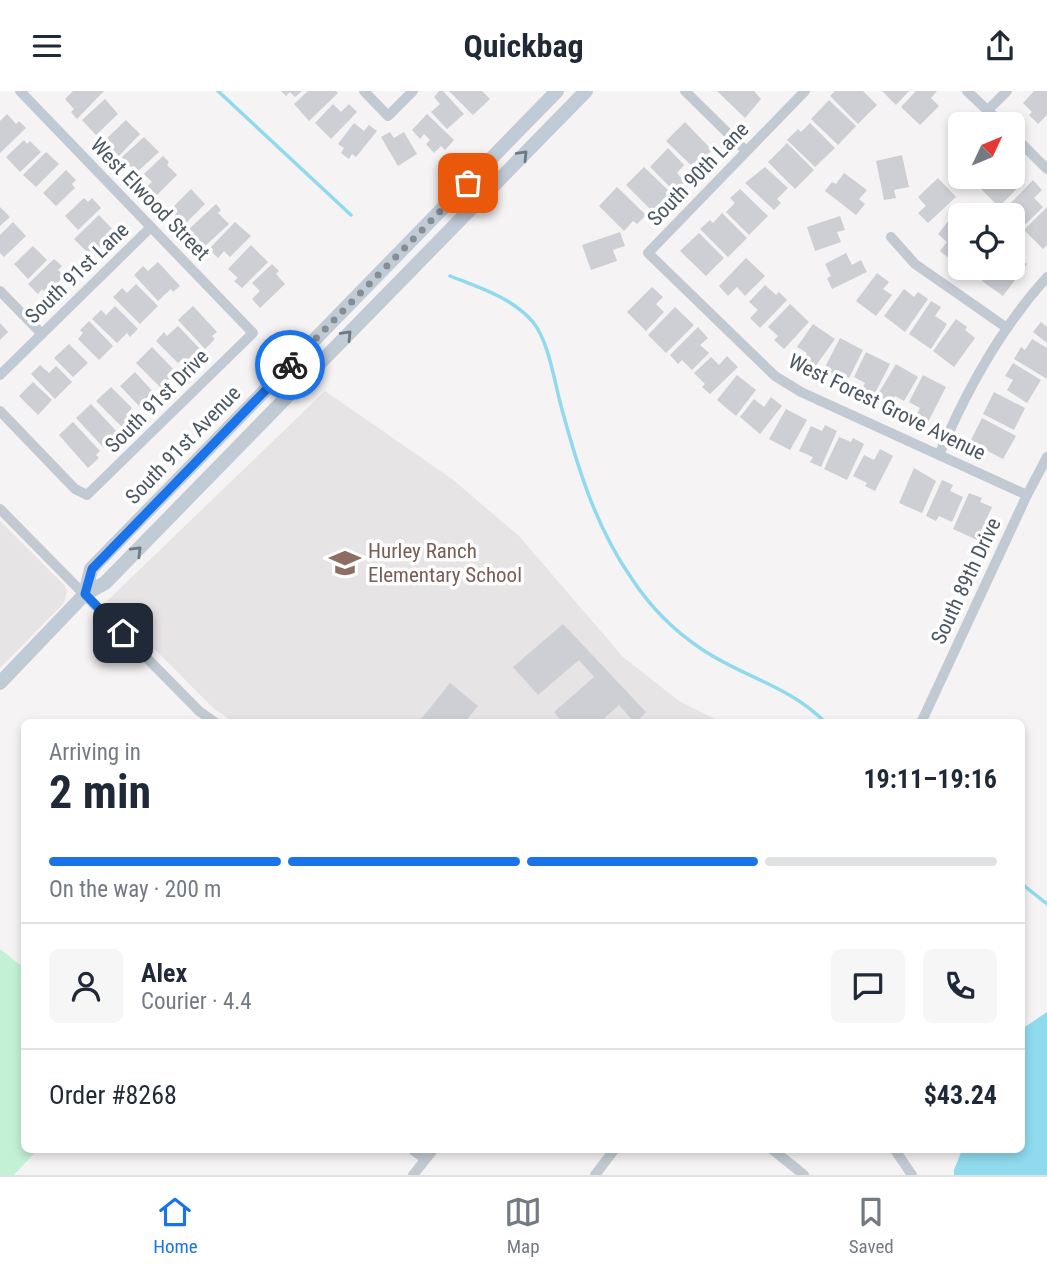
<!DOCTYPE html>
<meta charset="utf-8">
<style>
:root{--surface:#fff;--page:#f6f6f7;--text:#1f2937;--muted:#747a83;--line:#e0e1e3;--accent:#1a73e8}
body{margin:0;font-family:"Roboto Condensed",sans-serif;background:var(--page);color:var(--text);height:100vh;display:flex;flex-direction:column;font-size:26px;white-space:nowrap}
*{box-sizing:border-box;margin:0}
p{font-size:23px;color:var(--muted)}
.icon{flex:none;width:38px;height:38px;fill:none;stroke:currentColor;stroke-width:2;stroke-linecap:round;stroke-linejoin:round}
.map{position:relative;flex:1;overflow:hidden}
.side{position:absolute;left:21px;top:628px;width:1004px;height:434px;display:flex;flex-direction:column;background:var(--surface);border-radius:10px;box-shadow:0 4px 10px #0003}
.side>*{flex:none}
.needle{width:46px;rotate:46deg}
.buttons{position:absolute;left:948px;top:21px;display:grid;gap:14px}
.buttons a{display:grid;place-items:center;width:77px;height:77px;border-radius:10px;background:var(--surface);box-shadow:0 4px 10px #0003;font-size:35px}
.pin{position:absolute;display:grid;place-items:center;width:60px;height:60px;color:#fff;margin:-30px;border-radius:14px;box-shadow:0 4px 10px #0006}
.courier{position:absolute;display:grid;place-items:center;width:70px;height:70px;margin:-35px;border:5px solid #1a73e8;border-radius:50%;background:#fff;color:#222;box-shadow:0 2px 9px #0007}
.headline em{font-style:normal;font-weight:700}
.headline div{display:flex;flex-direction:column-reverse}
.headline{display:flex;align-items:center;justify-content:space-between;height:119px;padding:0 28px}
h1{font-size:46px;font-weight:700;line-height:52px}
.bar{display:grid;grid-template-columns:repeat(4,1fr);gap:10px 7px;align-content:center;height:84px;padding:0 28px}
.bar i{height:9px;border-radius:5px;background:var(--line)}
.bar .current{background:var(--accent)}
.bar p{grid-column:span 4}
.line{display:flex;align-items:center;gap:18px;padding:0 28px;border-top:2px solid var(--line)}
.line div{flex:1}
.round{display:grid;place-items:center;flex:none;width:74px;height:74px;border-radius:10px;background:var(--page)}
header{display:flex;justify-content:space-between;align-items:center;height:91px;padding:0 28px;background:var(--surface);font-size:32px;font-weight:700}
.menu{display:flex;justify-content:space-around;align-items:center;height:98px;border-top:2px solid var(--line);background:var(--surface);font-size:19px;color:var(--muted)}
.menu a{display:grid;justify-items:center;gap:4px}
.menu .current{color:var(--accent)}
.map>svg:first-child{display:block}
</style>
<header><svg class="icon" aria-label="menu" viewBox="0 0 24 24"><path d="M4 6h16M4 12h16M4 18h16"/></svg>Quickbag<svg class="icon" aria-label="share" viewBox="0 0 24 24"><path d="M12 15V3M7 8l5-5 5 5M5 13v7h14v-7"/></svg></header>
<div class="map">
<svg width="1047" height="1084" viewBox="0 0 1047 1084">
<rect width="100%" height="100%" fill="#f5f3f3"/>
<!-- education -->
<g fill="#e6e4e5">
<path d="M325,300L452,388L519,445L623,566L679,610L723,632H235L214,618L107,510Z"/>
<path d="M0,430L64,494L67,501L64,512L0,577Z"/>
</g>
<!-- green -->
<path fill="#c3f1d5" d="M0,858L24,877V1059H37L14,1084H0Z"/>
<!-- water -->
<path fill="#90daee" d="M1047,921V1084H954V1079L962,1059H1022V938Z"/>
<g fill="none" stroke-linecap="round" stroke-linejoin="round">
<!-- stream -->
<g stroke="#90daee" stroke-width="3.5">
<path d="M218,0L351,124"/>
<path d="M450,185C480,197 511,206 533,231C550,252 555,296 563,322C579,381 597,438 632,488C651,517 674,540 703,559C745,587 790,595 826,632"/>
<path d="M1022,793L1047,813"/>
</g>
</g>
<!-- building -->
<g fill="#cdcfd5">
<path d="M73,0H104L77,28L71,21L74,18L65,8Z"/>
<path d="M281,0H302L295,6L290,1L286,5Z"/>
<path d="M308,0H336L338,2L309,30L294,13Z"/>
<path d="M439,0H443L464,23L447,38L431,21L440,13L434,6Z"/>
<path d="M449,0H482L490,8L473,24Z"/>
<path d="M717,0H754L761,8L745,27Z"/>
<path d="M835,0H863L877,14L858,33L830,5Z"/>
<path d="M882,0H909L896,14Z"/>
<path d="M916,0H937L931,7L939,15L920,34L901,16Z"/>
<path d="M1034,0H1047V24L1038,33L1029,24L1032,21L1023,12Z"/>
<path d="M105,8L118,23L96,44L82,29Z"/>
<path d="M829,9L856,35L838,54L811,28Z"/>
<path d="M333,13L341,21L349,13L357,21L331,48L315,32Z"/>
<path d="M7,23L16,33L19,30L26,37L0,62V30Z"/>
<path d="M427,23L454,49L445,59L441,55L434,62L426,53L430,49L424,43L420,48L412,39Z"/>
<path d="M126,29L140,43L119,65L104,50Z"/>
<path d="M685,31L712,59L694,77L666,50Z"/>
<path d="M354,32L364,40L369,34L377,40L356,66L352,63L349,68L341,62L344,57L338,53Z"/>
<path d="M810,32L835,57L815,76L787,49L798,38L801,41Z"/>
<path d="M390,41L394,47L404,41L417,63L398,75L381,46Z"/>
<path d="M144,46L159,61L136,82L122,66Z"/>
<path d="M24,49L27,53L30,50L41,61L20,81L6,66Z"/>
<path d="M787,52L814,79L795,98L768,71Z"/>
<path d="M668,57L684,74L677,82L685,91L675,101L650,76Z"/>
<path d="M46,61L59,73L36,96L23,84Z"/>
<path d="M902,64L909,96L894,99L896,107L884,109L876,70Z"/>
<path d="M163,65L169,71L167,74L177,84L152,109L143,99L152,91L144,83Z"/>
<path d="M1013,75L1026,88L999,116L981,98L993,86H1013Z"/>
<path d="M644,76L671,102L652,120L626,94Z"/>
<path d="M765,76L788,97L777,108L781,112L774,119L745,92Z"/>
<path d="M66,79L76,89L72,93L75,97L56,115L43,102Z"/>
<path d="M844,82L867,99L859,108L865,113L856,124L825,100L832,91L836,93Z"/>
<path d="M938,87L956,106L928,132L918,122L926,115L918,106Z"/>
<path d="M1033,89L1042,99L1034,107L1043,116L1026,133L1008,115Z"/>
<path d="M617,96L646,124L637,133L633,130L624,140L599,115Z"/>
<path d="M191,98L205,113L184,134L170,119Z"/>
<path d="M740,98L768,125L749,144L726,121L735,112L730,107Z"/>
<path d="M84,107L88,111L92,107L101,117L78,139L65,125Z"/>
<path d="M216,113L221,119L218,122L229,133L205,155L189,138Z"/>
<path d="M0,116L10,126L0,135Z"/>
<path d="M1047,116V154L1043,158L1024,139Z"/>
<path d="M722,122L747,147L728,166L700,138L710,129L713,132Z"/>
<path d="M954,123L961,128V156L950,168L940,160L947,151L938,143Z"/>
<path d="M99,124L115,141L91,165L74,148Z"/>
<path d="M840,125L845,139L837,141L841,151L815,160L807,136Z"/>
<path d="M13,131L26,145L4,166L0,162V144Z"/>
<path d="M235,131L251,145L230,166L224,160L218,167L209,158Z"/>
<path d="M620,141L625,155L613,159L617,170L591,179L582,154Z"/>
<path d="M699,142L724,167L706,185L680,160Z"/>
<path d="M251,154L268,171L242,197L234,190L238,187L228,178Z"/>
<path d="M33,155L47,169L28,188L14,173Z"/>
<path d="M846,162L852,174L861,169L867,181L832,198L827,187L831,185L825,173Z"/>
<path d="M1013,163L1027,173L1003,205L982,190L992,177H1013Z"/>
<path d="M746,167L765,185L745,205L737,196L728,205L719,195Z"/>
<path d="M54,168L62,175L58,179L64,185L46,203L42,198L38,203L28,193Z"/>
<path d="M158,171L180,195L173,201L171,198L158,210L134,184L143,175L148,180Z"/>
<path d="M272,173L279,180L276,183L285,193L260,217L252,208L260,200L252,192Z"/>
<path d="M877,182L889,191L883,198L892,204L876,225L856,210Z"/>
<path d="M136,193L158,215L140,233L113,206L122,197L127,202Z"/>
<path d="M765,194L776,204L779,201L787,209L760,237L750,227L758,219L749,211Z"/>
<path d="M652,196L663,206L656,213L664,221L646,240L627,221Z"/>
<path d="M904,198L914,206L918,201L928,208L905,241L884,225Z"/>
<path d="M931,210L941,216L935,225L947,233L931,258L909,243Z"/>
<path d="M790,213L809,231L784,258L774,249L778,245L768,236Z"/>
<path d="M115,215L138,238L130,246L127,242L117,252L92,228L101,219L106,224Z"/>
<path d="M193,215L217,241L212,245L215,248L205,258L178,229Z"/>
<path d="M675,216L694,234L666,262L648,244Z"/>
<path d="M956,228L967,236L965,239L975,247L954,276L933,260Z"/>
<path d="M89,230L113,255L99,269L78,248L83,242L80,239Z"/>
<path d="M1041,231L1047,236V252L1033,241Z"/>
<path d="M0,232L8,241L0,249Z"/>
<path d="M813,233L835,248L812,280L801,272L807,262L797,256Z"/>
<path d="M178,235L202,260L189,272L183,267L178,272L156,250L164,241L167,245Z"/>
<path d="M698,236L708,247L700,254L709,262L692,279L682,269L678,273L670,264Z"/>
<path d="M840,247L863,259L849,287L839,282L835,289L822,282Z"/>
<path d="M1032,248L1047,257V288L1014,268L1021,256L1025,259Z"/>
<path d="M69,253L88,272L73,286L54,267Z"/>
<path d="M152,256L179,284L172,291L170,288L161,297L136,272Z"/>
<path d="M866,261L890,273L872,308L860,302L865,292L854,286Z"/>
<path d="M727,265L738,276L710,303L702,296L705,293L694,282L711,266L719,274Z"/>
<path d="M1013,272L1041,289L1027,312L1007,299L1013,289L1005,285Z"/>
<path d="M896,273L918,286L904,310L895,305L889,316L875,308Z"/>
<path d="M40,274L49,282L56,275L72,291L55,308L31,283Z"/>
<path d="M135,281L155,303L141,317L120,295Z"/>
<path d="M737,284L756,299L736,325L717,309Z"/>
<path d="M923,284L946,296L928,331L916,325L920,317L909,311Z"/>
<path d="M33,291L52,309L38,324L19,305Z"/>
<path d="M111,296L132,317L126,324L132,329L123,337L96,310Z"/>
<path d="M994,301L1025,317L1014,339L983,323Z"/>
<path d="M771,306L782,315L760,343L740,326L754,308L764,316Z"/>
<path d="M91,313L119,343L104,357L76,327Z"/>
<path d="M786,318L807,329L790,359L769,348Z"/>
<path d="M982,327L1016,345L1003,368L970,351Z"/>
<path d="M73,331L100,360L96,364L99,367L88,377L59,344Z"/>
<path d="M825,334L837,340L821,376L810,371L813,366L799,360L811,335L822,340Z"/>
<path d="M839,346L851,351L853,347L864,353L847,389L824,378Z"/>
<path d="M880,358L893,365L875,400L865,395L867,392L853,385L864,364L874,369Z"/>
<path d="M914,377L936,390L922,422L899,412Z"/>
<path d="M942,389L953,394L950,400L963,406L952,431L939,425L936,430L926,425Z"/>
<path d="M969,402L982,407L980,411L992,416L977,449L953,438Z"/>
<path d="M563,533L646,621L635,632L619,614L599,632H563L554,621L594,586L579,569L538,604L513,576Z"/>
<path d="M450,592L478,615L464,632H418Z"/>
</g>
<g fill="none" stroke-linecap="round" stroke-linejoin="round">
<!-- minor -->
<g stroke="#c1cad2" stroke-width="10">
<path d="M364,0L388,25L413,0"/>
<path d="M685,0L746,60"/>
<path d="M805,0L648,162L775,285L801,301L1027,404"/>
<path d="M967,0L1002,33"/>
<path d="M988,19L1007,0"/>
<path d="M1013,44L1047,78"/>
<path d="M891,146L915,173L1007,237"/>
<path d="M0,200L42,243"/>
<path d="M0,284L151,136"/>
<path d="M0,320L75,398L87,404L253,242L20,0"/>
<path d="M939,364C966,300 1000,238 1047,186"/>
<path d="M0,418L199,620L216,632"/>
<path d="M921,632L1027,404L1047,366"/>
<path d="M413,1059L425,1068"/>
<path d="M773,1059L804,1084"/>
<path d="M895,1059L912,1084"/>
<path d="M413,1084L433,1059"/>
<path d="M595,1084L614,1059"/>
</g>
<!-- secondary -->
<g stroke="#c1cbd6" stroke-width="14">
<path d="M85,503L91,478L557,0"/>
<path d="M0,592L85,503L105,492L586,0"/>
</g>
</g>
<!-- one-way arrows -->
<defs><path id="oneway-chevron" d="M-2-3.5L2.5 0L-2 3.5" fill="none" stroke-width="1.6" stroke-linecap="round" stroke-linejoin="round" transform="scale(1.75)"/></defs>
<g stroke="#6e7984">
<use href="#oneway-chevron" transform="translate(523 64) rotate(-46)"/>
<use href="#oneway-chevron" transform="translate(347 244) rotate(-46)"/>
<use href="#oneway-chevron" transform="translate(137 460) rotate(-45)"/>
</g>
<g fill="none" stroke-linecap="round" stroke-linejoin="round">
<!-- done -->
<path stroke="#868d94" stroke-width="7" stroke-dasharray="0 12.6" d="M290,274L468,92"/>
<!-- route -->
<path stroke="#1a73e8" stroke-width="9" d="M123,542L85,503L92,478L290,274"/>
</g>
<!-- icons -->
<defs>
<symbol id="school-bare" viewBox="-9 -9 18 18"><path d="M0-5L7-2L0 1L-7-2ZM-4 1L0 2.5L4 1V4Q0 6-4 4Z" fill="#8d6e63" stroke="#fff" stroke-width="2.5" paint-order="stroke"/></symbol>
</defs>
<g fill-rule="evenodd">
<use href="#school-bare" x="323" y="450" width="44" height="44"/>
</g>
<g text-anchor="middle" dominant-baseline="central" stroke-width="7" stroke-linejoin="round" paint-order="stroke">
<!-- street labels -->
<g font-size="21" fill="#4a5661" stroke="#fff">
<text transform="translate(698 83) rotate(-46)">South 90th Lane</text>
<text transform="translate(150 108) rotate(46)">West Elwood Street</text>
<text transform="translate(77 182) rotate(-44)">South 91st Lane</text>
<text transform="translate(157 310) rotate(-45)">South 91st Drive</text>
<text transform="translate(887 316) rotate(26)">West Forest Grove Avenue</text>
<text transform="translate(183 354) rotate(-46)">South 91st Avenue</text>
<text transform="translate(966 490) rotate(-65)">South 89th Drive</text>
</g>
<!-- education labels -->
<g font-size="21" fill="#785e54" stroke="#fff" text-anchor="start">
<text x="368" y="460">Hurley Ranch<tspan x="368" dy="24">Elementary School</tspan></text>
</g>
</g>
</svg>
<div class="buttons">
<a><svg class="needle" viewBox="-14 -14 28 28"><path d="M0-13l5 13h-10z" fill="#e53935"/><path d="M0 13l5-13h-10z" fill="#747a83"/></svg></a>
<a><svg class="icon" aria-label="locate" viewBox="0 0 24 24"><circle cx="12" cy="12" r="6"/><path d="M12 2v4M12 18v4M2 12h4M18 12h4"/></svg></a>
</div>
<div class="pin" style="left:468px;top:92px;background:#ea580c"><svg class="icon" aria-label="bag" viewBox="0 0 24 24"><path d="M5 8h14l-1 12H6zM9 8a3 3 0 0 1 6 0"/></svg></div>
<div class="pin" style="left:123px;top:542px;background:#1f2937"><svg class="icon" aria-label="home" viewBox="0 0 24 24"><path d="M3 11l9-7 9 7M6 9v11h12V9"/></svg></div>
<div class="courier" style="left:290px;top:274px"><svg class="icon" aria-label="bike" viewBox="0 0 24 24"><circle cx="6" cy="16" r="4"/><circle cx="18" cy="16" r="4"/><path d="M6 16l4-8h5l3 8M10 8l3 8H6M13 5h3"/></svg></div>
<section class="side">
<div class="headline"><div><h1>2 min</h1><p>Arriving in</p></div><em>19:11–19:16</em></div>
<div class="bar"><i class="current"></i><i class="current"></i><i class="current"></i><i></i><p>On the way · 200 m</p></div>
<div class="line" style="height:126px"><a class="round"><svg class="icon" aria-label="person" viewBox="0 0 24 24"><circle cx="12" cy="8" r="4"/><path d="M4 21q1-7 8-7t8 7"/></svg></a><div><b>Alex</b><p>Courier · 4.4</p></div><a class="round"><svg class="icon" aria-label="chat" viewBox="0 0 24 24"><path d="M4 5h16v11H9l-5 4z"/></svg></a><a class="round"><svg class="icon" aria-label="phone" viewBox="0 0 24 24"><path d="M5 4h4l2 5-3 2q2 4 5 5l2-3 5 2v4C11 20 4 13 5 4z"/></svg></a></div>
<div class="line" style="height:91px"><div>Order #8268</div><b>$43.24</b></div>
</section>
</div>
<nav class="menu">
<a class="current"><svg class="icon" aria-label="home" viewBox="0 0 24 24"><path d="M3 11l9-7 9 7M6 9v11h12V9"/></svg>Home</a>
<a><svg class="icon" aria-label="map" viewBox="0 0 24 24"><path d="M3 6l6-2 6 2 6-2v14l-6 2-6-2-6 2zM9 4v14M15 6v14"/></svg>Map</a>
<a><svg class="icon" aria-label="saved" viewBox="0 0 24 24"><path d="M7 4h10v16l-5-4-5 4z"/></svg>Saved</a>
</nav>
